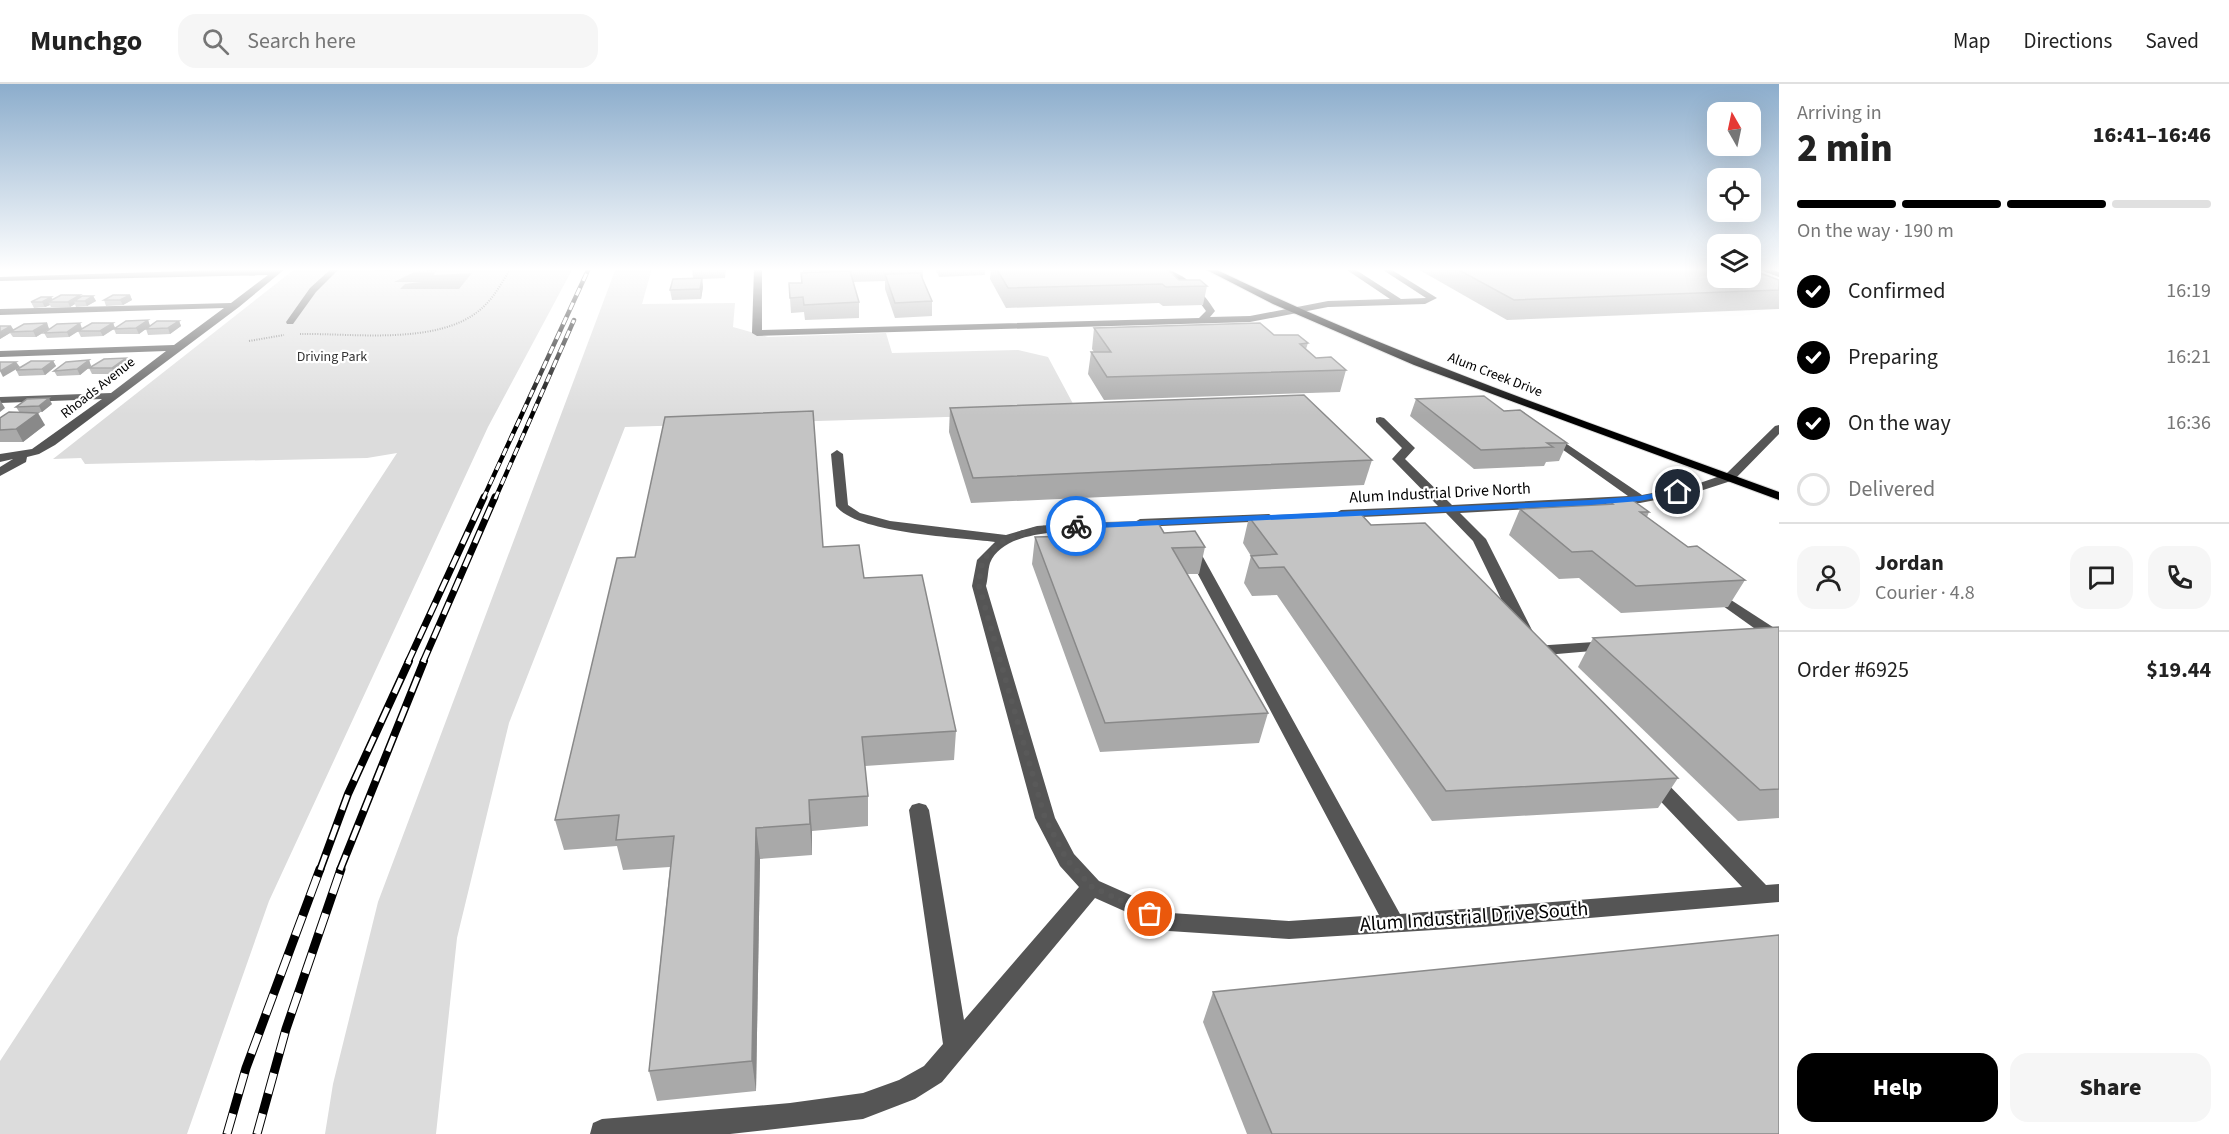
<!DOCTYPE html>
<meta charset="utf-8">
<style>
:root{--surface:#fff;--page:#f6f6f6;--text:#222;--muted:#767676;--line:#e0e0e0;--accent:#000}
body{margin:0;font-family:"Source Sans 3",sans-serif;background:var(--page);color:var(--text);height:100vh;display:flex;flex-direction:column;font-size:22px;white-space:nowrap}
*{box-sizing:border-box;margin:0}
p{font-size:20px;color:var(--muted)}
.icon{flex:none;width:33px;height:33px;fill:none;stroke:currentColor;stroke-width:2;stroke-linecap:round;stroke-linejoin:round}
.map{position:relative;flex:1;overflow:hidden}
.sheet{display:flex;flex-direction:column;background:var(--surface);width:450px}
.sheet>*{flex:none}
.needle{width:39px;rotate:351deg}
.tools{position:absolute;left:1707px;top:18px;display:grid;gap:12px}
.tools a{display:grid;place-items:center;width:54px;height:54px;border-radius:12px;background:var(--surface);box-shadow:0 6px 24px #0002;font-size:30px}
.pin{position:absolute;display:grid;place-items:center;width:51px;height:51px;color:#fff;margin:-26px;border:3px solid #fff;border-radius:50%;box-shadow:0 2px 6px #0007}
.courier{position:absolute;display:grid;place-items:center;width:60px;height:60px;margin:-30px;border:4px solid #1a73e8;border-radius:50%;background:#fff;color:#222;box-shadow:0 2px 8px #0007}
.headline em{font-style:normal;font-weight:800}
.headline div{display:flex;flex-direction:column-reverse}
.headline{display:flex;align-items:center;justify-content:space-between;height:102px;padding:0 18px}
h1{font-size:39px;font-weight:800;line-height:45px}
.bar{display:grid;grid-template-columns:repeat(4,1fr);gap:9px 6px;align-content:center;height:72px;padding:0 18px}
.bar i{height:8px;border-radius:4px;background:var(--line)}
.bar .on{background:var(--accent)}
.bar p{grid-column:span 4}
.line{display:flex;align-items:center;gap:15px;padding:0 18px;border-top:2px solid var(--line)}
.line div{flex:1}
.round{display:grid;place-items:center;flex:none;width:63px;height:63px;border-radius:18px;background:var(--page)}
ol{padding:0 18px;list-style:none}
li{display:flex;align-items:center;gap:18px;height:66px}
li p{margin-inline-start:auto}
li .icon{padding:6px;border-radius:50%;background:var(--accent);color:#fff;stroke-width:4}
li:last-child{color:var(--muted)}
li i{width:33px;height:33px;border:3px solid var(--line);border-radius:50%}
.action{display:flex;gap:12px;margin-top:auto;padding:12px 18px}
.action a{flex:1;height:69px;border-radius:18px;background:var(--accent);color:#fff;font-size:24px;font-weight:800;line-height:69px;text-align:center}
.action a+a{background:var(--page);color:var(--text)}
header{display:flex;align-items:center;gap:36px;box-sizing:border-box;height:84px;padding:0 30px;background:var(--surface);border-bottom:2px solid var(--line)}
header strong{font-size:28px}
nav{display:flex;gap:33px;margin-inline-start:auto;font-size:21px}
.search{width:420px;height:54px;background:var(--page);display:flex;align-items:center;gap:15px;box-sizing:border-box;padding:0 21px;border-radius:18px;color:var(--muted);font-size:22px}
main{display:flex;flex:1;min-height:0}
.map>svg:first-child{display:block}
</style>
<header>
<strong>Munchgo</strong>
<div class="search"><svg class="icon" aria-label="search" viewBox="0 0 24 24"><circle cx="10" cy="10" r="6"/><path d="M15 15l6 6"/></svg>Search here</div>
<nav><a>Map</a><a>Directions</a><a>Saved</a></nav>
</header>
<main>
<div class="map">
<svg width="1779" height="1050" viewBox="0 0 1779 1050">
<rect width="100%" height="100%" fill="#fff"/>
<!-- green -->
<g fill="#dcdcdc">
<path d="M296,184H573L488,343L269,817L187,1050H0V977L397,369L367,374L85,380L81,374L53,375Z"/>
<path d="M616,184H652L642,220L735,219L733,243L768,253L886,249L892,269L1018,266L1048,273L1078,329L625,343L509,639L457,854L436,1050H325L333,1000L378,818Z"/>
</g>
<!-- water -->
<path fill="#a3a3a3" d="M416,187L437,186L434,191L472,189L459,205H400L405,200L421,198H394Z"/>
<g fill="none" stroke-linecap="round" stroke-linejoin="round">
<defs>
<path id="major" d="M1203,184H1213C1396,273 1588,338 1779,408V416L1414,281L1273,220Z"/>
</defs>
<!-- major casing -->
<use href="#major" stroke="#dbdbdb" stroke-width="2"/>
<!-- path -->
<g stroke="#777" stroke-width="2" stroke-dasharray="1 1.5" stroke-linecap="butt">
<path d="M300,250C352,249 439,262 481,225C494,214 502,198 511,184"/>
<path d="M249,257L284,251"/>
</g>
<!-- minor -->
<g fill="#555" fill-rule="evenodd">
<path d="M277,184H286L239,223L55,361L39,370L27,373L26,378L0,392V383L13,375L0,378V370L32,365L102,315L0,319V313L111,309L166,267L0,273V267L174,261L224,224L0,231V225L231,219L268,191L0,197V193Z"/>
<path d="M332,184H340L316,208L293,240H287L286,238L310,204Z"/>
<path d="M754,184H762V246L1199,234L1206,227L1193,209L1157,184C1180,184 1204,208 1215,227L1210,233L1250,232L1328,217L1390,215L1344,184H1353L1401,215L1426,214L1380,184H1389L1437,214L1425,220L1328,223L1250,238L757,252L752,249Z"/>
<path d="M1755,184H1766L1779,188V193Z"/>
<path d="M1380,333L1384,334L1415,364L1405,375L1452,421L1628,412L1545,353L1543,351L1549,348L1642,411L1694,401L1726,390L1775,342L1779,341V350L1734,396L1697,408L1640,419L1460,429L1486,455L1534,550L1526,555L1518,550L1473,457L1446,429L1341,434L1334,430L1341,426L1438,422L1392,375L1402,364L1376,338V334Z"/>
<path d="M837,366L843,370L848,421L860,429L890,437L1006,451L1037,442L1089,438L1096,442L1089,446C1061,448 1003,447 990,479C988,485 988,495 986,502L1055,734L1074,770L1099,797L1171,829L1289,837L1379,831L1184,464L1191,460L1198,464L1400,830L1742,803L1646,702L1644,697L1646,692L1653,690L1660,692L1766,801L1779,800V818L1482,843L1289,855L1169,847L1095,814L942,998L915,1015L863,1035L730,1050H590L593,1039L602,1035L790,1019L863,1009L899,996L924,982L943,960L909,726L912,721L919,719L926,721L929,726L964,936L1079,803L1060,782L1035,734L972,502L977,476L995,458C958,453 858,450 836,422L831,370Z"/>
<path d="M1269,430L1276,434L1274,437L1140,443L1133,439L1140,435Z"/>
<path d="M1714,505L1779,547V557L1768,554L1709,512L1707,509L1709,506Z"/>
<path d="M1609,557L1615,559L1617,562L1615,565L1534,572L1526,567L1534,562Z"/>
</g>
<!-- major -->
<use href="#major" fill="#000" fill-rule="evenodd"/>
<defs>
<g id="rail-far3">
<path d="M483,415L589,184"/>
<path d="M495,415L574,236"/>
</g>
<g id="rail-far2">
<path d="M408,578L484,413"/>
<path d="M423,578L495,413"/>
</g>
<g id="rail-far1">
<path d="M320,786L348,710L409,577"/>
<path d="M340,786L424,577"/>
</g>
<g id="rail">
<path d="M227,1050L246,984L320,785"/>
<path d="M257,1050L286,945L341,785"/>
</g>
</defs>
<!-- rail-far3 casing -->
<use href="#rail-far3" stroke="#000" stroke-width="4.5"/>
<!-- rail-far2 casing -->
<use href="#rail-far2" stroke="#000" stroke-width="7"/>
<!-- rail-far1 casing -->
<use href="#rail-far1" stroke="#000" stroke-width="8"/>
<!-- rail casing -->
<use href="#rail" stroke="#000" stroke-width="9"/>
<!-- rail-far3 -->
<use href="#rail-far3" stroke="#fff" stroke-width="3" stroke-dasharray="8" stroke-linecap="butt"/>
<!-- rail-far2 -->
<use href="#rail-far2" stroke="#fff" stroke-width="4.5" stroke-dasharray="13" stroke-linecap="butt"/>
<!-- rail-far1 -->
<use href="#rail-far1" stroke="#fff" stroke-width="5" stroke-dasharray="16" stroke-linecap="butt"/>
<!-- rail -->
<use href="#rail" stroke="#fff" stroke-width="7" stroke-dasharray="21" stroke-linecap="butt"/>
</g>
<!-- wall -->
<g fill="#a9a9a9">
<path d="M374,184H396L392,187L376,188Z"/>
<path d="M692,184H726L725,194L702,195L703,203L701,215L672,216L670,206L693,194Z"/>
<path d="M803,184H923V196L932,217V232L895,234L885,205V197L853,198L859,218V234L805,236L804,228L791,229L789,199H801V189L803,188Z"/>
<path d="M935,184H985V191L939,193Z"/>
<path d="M991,184H1166L1179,196L1207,202L1203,221L1163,222L1159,219L1006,224L990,195Z"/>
<path d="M1416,184H1718L1779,196V225L1507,236Z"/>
<path d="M80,211L81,213L93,212L96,217L87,222L76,223L75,220L70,223H51L50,221L45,223L34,224L31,218L51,213L53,216Z"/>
<path d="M130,211L132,216L123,221L106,222L104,216Z"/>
<path d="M148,236L150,242L139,250H116L114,245L103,252L81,253L78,247L69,253L47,254L44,249L80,239L82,245L113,239L115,244Z"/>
<path d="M179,237L181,242L170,250L148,251L146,245Z"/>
<path d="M47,239L49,245L36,253H13L10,249L0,255V242H11L14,246Z"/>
<path d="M1094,244L1274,251L1308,259L1306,265L1316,274L1346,286L1340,308L1104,316L1088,290L1091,268H1094L1092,265Z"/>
<path d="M89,276L91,282L80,291L57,292L54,287Z"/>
<path d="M53,277L56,282L45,291L19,292L16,286Z"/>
<path d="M129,280L115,290H92L89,284Z"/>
<path d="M1416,315L1504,327L1567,359L1559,377L1546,378L1544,382L1474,385L1410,332Z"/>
<path d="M52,320L42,328L23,329L45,341L23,358H0V334L20,329L16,323Z"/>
<path d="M950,324L1372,376L1364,401L971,419L949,348Z"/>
<path d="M1608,416L1649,428L1647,433L1688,463L1745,496L1728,523L1621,529L1579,494L1559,495L1509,451L1520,425L1606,420Z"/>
<path d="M1249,433L1371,441L1678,694L1658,724L1432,737L1277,511L1252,512L1244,499L1251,472L1243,459Z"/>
<path d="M1070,440L1164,449L1205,463L1199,490H1187L1268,629L1259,659L1100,668L1032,480L1035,453L1068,452Z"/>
<path d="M823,463L956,647L954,676L865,682L868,712V742L812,747V771L760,775L756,1007L657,1017L649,987L670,783L623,786L617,762L564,766L555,736Z"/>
<path d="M1779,543V734L1738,737L1578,583L1593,554Z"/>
<path d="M1213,908L1779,1050H1247L1203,938Z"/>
</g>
<!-- shaded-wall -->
<g fill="#898989">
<path d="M702,194L703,203L701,215L700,205Z"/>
<path d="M80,211L82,216L74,217L75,220L70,223L68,218Z"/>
<path d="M130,211L132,216L123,221L120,216Z"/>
<path d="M93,212L96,217L87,222L85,217Z"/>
<path d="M51,213L54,218H48L50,221L45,223L42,218Z"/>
<path d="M148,236L150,242L139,250L136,244Z"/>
<path d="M179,237L181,242L170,250L168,244Z"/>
<path d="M47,239L49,245L36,253L33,247Z"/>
<path d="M80,239L82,245L69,253L67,248Z"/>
<path d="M113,239L115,244L103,252L100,247Z"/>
<path d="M11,242L14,247L10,248V249L0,255V248Z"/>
<path d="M126,274L129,280L115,290L112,284Z"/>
<path d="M89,276L91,282L80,291L77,285Z"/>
<path d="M53,277L56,282L45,291L42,285Z"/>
<path d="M16,278L20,283L3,293L0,287Z"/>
<path d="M49,314L52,320L42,328L39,322Z"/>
<path d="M0,316L5,324L0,328Z"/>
<path d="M38,329L45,341L23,358L16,345Z"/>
<path d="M809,716L812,747V771L810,740Z"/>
<path d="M756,744L760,775L756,1007L752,977Z"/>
</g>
<!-- building -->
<g fill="#c4c4c4" stroke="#898989" stroke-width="1.5">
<path d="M996,184H1166L1179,196H1200L1207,202L1166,203L1162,200L1008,204Z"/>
<path d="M1455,184H1718V194H1750V185L1779,196V206L1514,216Z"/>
<path d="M850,187L859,218L804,221L803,213L790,214L789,199H802L801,189Z"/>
<path d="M920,189L932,217L895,219L885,190Z"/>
<path d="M702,194L700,205L670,206L673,195Z"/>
<path d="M61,211H80L68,218H48Z"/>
<path d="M113,211H130L120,216H104Z"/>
<path d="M82,212H93L85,217H74Z"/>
<path d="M41,213H51L42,218H31Z"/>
<path d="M148,236L136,244L114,245L126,237Z"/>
<path d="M157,237H179L168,244L146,245Z"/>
<path d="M47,239L33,247L10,248L24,240Z"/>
<path d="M80,239L67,248L44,249L57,240Z"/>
<path d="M92,239H113L100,247H78Z"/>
<path d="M1260,239L1274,251H1298L1308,259L1300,260L1316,274L1331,273L1346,286L1107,293L1091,268H1111L1094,244Z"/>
<path d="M0,242H11L0,248Z"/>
<path d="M126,274L112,284H89L104,275Z"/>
<path d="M89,276L77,285L54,287L66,278Z"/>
<path d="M31,277H53L42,285L16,286Z"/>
<path d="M0,278H16L0,287Z"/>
<path d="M1304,311L1372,376L973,394L950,324Z"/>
<path d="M1484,312L1504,327L1520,326L1567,359H1547L1553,363L1481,366L1416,315Z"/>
<path d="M49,314L39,322L16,323L27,315Z"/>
<path d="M813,327L823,463L859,461L864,494L922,491L956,647L862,653L868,712L809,716L810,740L756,744L752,977L649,987L674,752L616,756L619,731L555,736L617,474L635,473L665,333Z"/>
<path d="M9,328L38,329L16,345L0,346V334Z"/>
<path d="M1631,415L1649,428H1640L1688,463L1697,462L1745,496L1636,502L1592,467L1572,468L1520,425L1613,420L1608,416Z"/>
<path d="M1359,428L1371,441L1425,439L1678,694L1446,707L1284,483L1259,484L1251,472L1277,470L1249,433Z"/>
<path d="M1157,437L1164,449L1195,447L1205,463L1172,464L1268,629L1105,639L1035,453L1075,452L1070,440Z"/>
<path d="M1779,543V705L1760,706L1593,554Z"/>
<path d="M1779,851V1050H1272L1213,908Z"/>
</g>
<!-- sky -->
<linearGradient id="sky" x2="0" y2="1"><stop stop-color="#8cadcc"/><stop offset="0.56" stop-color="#fff"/><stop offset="1" stop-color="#fff" stop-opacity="0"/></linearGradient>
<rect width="1779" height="331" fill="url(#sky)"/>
<!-- route -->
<path fill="#1a73e8" d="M1678,405L1681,409L1640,417L1590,421L1076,445L1072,442L1076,440L1590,416L1640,412Z"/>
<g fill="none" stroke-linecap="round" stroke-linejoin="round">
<!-- done -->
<path stroke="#595959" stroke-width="6" stroke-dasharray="0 10.8" d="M1076,442C1045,444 1005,446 985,474C980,481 980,494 979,502L1045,734L1067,776L1092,803L1150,830"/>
</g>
<g text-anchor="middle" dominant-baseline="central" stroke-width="4.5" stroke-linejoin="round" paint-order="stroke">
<!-- far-park labels -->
<g font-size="14" fill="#333" stroke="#fff">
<text x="332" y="273">Driving Park</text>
</g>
<!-- far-street labels -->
<g font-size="14" fill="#000" stroke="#fff">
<text transform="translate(1495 291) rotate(21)">Alum Creek Drive</text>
<text transform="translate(98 304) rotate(-38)">Rhoads Avenue</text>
</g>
<!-- street labels -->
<g font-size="16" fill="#000" stroke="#fff">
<text transform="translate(1440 409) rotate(-3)">Alum Industrial Drive North</text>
</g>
<!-- near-street labels -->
<g font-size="20" fill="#000" stroke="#fff">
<text transform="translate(1474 833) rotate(-4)">Alum Industrial Drive South</text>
</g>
</g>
</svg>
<div class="tools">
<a><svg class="needle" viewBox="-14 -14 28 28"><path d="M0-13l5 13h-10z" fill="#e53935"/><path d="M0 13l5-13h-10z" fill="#767676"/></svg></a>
<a><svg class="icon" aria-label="locate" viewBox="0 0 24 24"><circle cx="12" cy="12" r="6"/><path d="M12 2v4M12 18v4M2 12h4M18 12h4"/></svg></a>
<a><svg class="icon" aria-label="layers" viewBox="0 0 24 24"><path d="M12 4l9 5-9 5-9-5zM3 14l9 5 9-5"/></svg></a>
</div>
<div class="pin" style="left:1150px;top:830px;background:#ea580c"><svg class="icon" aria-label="bag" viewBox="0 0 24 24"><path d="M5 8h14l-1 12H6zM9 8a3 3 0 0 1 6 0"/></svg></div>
<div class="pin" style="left:1678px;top:408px;background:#1f2937"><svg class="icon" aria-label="home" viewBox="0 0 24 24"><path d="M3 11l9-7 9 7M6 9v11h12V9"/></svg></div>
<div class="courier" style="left:1076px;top:442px"><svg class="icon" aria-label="bike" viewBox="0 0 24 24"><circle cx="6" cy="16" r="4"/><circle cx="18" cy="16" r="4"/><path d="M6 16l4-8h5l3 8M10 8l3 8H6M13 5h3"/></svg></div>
</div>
<section class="sheet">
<div class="headline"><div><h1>2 min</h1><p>Arriving in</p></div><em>16:41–16:46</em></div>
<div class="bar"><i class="on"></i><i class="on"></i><i class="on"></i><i></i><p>On the way · 190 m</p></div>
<ol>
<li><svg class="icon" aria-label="check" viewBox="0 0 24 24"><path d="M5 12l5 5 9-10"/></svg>Confirmed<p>16:19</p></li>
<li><svg class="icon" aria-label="check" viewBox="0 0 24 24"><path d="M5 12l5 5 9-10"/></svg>Preparing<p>16:21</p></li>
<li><svg class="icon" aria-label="check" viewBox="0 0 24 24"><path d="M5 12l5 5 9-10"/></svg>On the way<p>16:36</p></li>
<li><i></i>Delivered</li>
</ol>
<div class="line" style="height:108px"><a class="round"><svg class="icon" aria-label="person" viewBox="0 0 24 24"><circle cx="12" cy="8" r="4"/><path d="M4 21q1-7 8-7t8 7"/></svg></a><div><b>Jordan</b><p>Courier · 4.8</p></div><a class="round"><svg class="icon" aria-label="chat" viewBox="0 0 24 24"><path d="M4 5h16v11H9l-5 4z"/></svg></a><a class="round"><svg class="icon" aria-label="phone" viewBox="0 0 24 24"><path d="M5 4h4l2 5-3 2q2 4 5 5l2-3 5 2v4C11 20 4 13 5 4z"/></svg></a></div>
<div class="line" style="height:78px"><div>Order #6925</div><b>$19.44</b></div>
<div class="action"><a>Help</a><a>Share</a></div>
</section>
</main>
